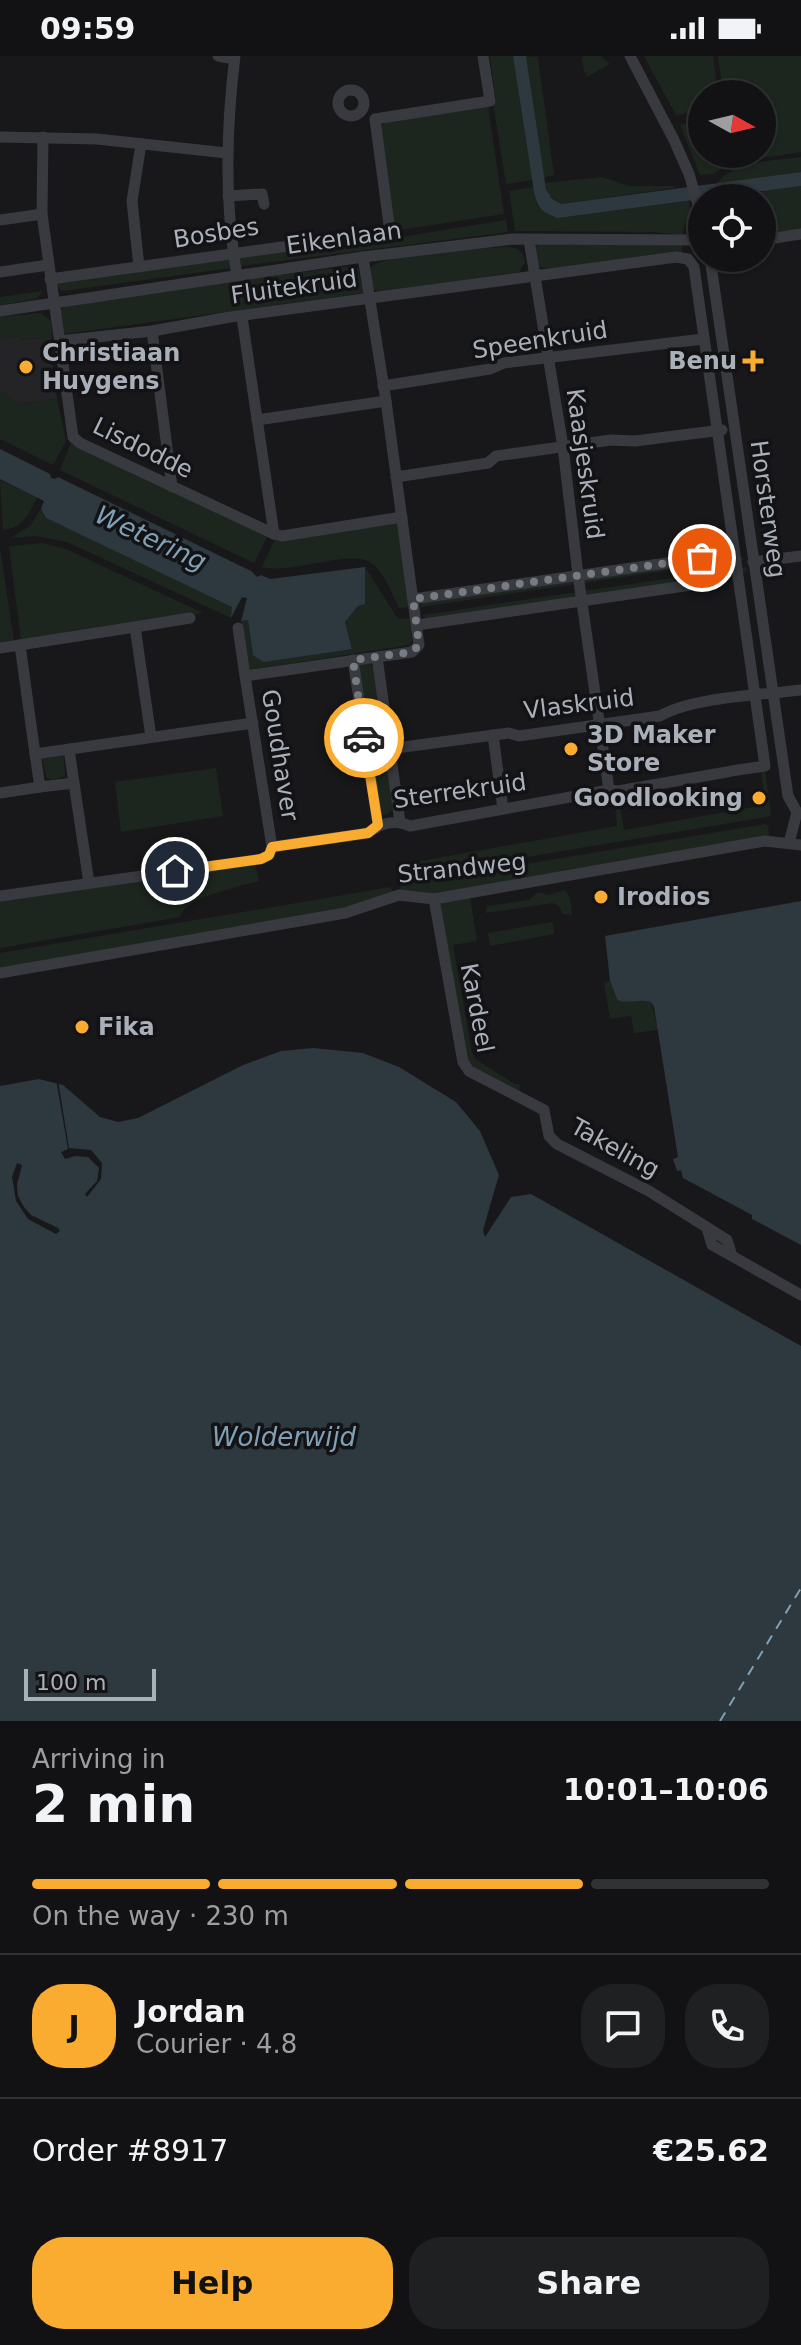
<!DOCTYPE html>
<meta charset="utf-8">
<style>
:root{--surface:#121214;--page:#1f2022;--text:#f1f3f6;--muted:#9c9ea0;--line:#313234;--accent:#faac30}
body{margin:0;font-family:"DejaVu Sans",sans-serif;background:var(--page);color:var(--text);height:100vh;display:flex;flex-direction:column;font-size:30px;white-space:nowrap}
*{box-sizing:border-box;margin:0}
p{font-size:26px;color:var(--muted)}
.icon{flex:none;width:44px;height:44px;fill:none;stroke:currentColor;stroke-width:2;stroke-linecap:round;stroke-linejoin:round}
.map{position:relative;height:1665px;overflow:hidden}
.sheet{display:flex;flex-direction:column;background:var(--surface);flex:1}
.sheet>*{flex:none}
.needle{width:52px;rotate:98deg}
.buttons{position:absolute;left:688px;top:24px;display:grid;gap:16px}
.buttons a{display:grid;place-items:center;width:88px;height:88px;border-radius:50%;background:var(--surface);box-shadow:0 2px 6px #0004,0 0 0 2px var(--line);font-size:40px}
.scale{position:absolute;left:24px;bottom:20px;width:132px;box-sizing:border-box;padding-left:8px;border:4px solid #aab0ba;border-top:0;font-size:22px;line-height:28px;white-space:nowrap;color:#aab0ba;-webkit-text-stroke:6px #131315;paint-order:stroke}
.pin{position:absolute;display:grid;place-items:center;width:68px;height:68px;color:#fff;margin:-34px;border:4px solid #fff;border-radius:50%;box-shadow:0 2px 8px #0007}
.courier{position:absolute;display:grid;place-items:center;width:80px;height:80px;margin:-40px;border:6px solid #faac30;border-radius:50%;background:#fff;color:#222;box-shadow:0 2px 10px #0007}
.overview em{font-style:normal;font-weight:800}
.overview div{display:flex;flex-direction:column-reverse}
.overview{display:flex;align-items:center;justify-content:space-between;height:136px;padding:0 32px}
h1{font-size:52px;font-weight:800;line-height:60px}
.bar{display:grid;grid-template-columns:repeat(4,1fr);gap:12px 8px;align-content:center;height:96px;padding:0 32px}
.bar i{height:10px;border-radius:6px;background:var(--line)}
.bar .active{background:var(--accent)}
.bar p{grid-column:span 4}
.line{display:flex;align-items:center;gap:20px;padding:0 32px;border-top:2px solid var(--line)}
.line div{flex:1}
.round{display:grid;place-items:center;flex:none;width:84px;height:84px;border-radius:32px;background:var(--page)}
.action{display:flex;gap:16px;margin-top:auto;padding:16px 32px}
.action a{flex:1;height:92px;border-radius:32px;background:var(--accent);color:#111;font-size:32px;font-weight:800;line-height:92px;text-align:center}
.action a+a{background:var(--page);color:var(--text)}
.status{display:flex;justify-content:space-between;align-items:center;height:56px;padding:0 40px;background:var(--surface);direction:ltr}
.status svg{height:22px;fill:currentColor}
.map>svg:first-child{display:block}
</style>
<div class="status"><b>09:59</b><svg viewBox="0 0 49 12"><path d="M0 12V9h3v3zM5 12V6h3v6zM10 12V3h3v9zM15 12V0h3v12zM26 1h20v11H26zM47 4h2v5h-2z"/></svg></div>
<div class="map">
<svg width="801" height="1665" viewBox="0 0 801 1665">
<rect width="100%" height="100%" fill="#18181a"/>
<!-- built -->
<path fill="#242427" d="M20,280L22,284L42,282L50,288L57,343L19,348L0,335V283Z"/>
<!-- green -->
<g fill="#1d261e">
<path d="M490,0H513L532,124L506,128L493,47L496,46Z"/>
<path d="M526,0L540,1L538,2L554,119L543,122Z"/>
<path d="M584,0H601L610,8L585,22L587,17L584,16L582,2Z"/>
<path d="M644,0H713L718,38H702V56L676,59Z"/>
<path d="M718,0H801V96L748,104L735,98H762V38H723Z"/>
<path d="M488,50L504,158L393,175L379,75L386,64Z"/>
<path d="M702,63V98H725L720,114L713,118L700,119L680,69Z"/>
<path d="M801,101V116L716,129C733,104 773,105 801,101Z"/>
<path d="M602,121L629,130H673L674,132L561,148L548,139L545,127Z"/>
<path d="M801,130V174L762,179V142H716Z"/>
<path d="M533,131L537,149L558,162L689,145L692,161L685,168L682,179L655,176L515,175L509,135Z"/>
<path d="M506,164L508,176L241,210L239,198L385,176L395,182Z"/>
<path d="M682,187V198L548,213L537,210L534,193L538,189H549Z"/>
<path d="M507,191C519,192 522,194 525,206L519,216L380,237L373,233L369,213C384,195 480,193 507,191Z"/>
<path d="M228,200L231,212L64,235L59,233L57,227Z"/>
<path d="M352,210L358,213L363,237L64,278L59,257L64,251L193,230Z"/>
<path d="M43,235L36,243L0,249V241Z"/>
<path d="M41,257L51,265L52,282L50,288L42,282L21,284L20,280L0,283V261Z"/>
<path d="M0,335L20,348L57,343L66,385L53,409L0,383Z"/>
<path d="M71,387L267,481L254,507L60,414Z"/>
<path d="M0,424L37,441C30,457 23,472 3,474Z"/>
<path d="M41,453L46,462L233,551L231,562L67,486L36,480L11,482L30,470Z"/>
<path d="M398,466L409,551L399,552C392,538 385,518 373,508C354,491 290,519 262,511L275,483Z"/>
<path d="M43,487L66,493L203,557L21,584L9,490Z"/>
<path d="M0,492L14,585L0,587Z"/>
<path d="M737,500L746,503L583,527L585,523L590,520Z"/>
<path d="M365,511L398,563L410,562L412,584L409,589L249,614L241,565L248,564L253,599L352,593L345,566L358,550L365,548Z"/>
<path d="M747,511L745,516L739,520L589,542L584,535Z"/>
<path d="M567,525L576,528L421,551L422,547Z"/>
<path d="M577,536L575,541L426,563L423,559Z"/>
<path d="M360,608H370L373,612L383,682L377,688L368,684L357,614Z"/>
<path d="M64,700L65,720L51,724L47,722L42,703Z"/>
<path d="M378,700L384,702L387,706L393,753L386,759L382,758L373,702Z"/>
<path d="M216,712L223,760L121,776L115,726Z"/>
<path d="M761,713H765L771,760L401,822L398,809L617,770L615,746L619,745L624,774L765,749Z"/>
<path d="M765,768L768,770L769,780L764,782L427,839L401,835L400,829Z"/>
<path d="M255,807L259,825C239,831 185,841 180,861L0,892V844Z"/>
<path d="M391,831L393,836L340,855L0,913V897Z"/>
<path d="M565,834L570,842L572,859L563,858L559,850L553,847L486,857L487,850L529,844L538,836L549,839Z"/>
<path d="M470,841L477,885L453,889L472,997L475,1003L515,1028H520L519,1038L479,1020L465,1004L440,849L444,845Z"/>
<path d="M553,866L554,878L490,890L488,877Z"/>
<path d="M610,925L617,943C628,948 639,942 651,946L658,974L634,977L631,960L610,963L604,926Z"/>
</g>
<!-- water -->
<g fill="#2d383f">
<path d="M513,0H526L546,133L551,142L561,148L801,116V130L558,162C543,157 537,152 534,136Z"/>
<path d="M0,393L50,418L51,422L55,423L58,421L251,515L257,521L261,519L270,523L365,511V548L358,550L345,566L352,593L264,606L253,599L248,564L241,565L247,542L242,541L231,562L232,551L46,462L41,453L44,445L0,423Z"/>
<path d="M801,845V1189L752,1163V1159L683,1122L681,1114L677,1115L673,1103L678,1101L654,951L651,946C639,942 623,949 617,943L610,925L605,880Z"/>
<path d="M313,992L363,997L399,1011L456,1046L480,1075L499,1119L483,1174L485,1181L511,1141L531,1138L801,1290V1665H0V1030L39,1023L63,1029L100,1061L118,1066L138,1062L243,1009L281,995Z"/>
</g>
<!-- pier -->
<g fill="#18181a">
<path d="M56,1023L58,1024L69,1092L91,1094L102,1107L101,1123L87,1141L85,1138L97,1125L99,1112L88,1101L75,1100L65,1103L61,1096L68,1093Z"/>
<path d="M17,1107L22,1109L17,1129L18,1140L24,1151L31,1159L58,1172L60,1175L56,1178L28,1163L16,1145L12,1121Z"/>
</g>
<g fill="none" stroke-linecap="round" stroke-linejoin="round">
<!-- ferry -->
<path stroke="#7fa0b6" stroke-width="2" stroke-dasharray="10 8" stroke-linecap="butt" d="M720,1665L801,1532"/>
<!-- minor -->
<g stroke="#393a3f" stroke-width="11">
<path d="M218,0L234,3"/>
<path d="M235,0C226,73 224,146 237,219"/>
<path d="M630,0L674,84L689,118L702,162"/>
<circle cx="351" cy="47" r="13"/>
<path d="M0,81L97,83L227,97"/>
<path d="M43,81L42,158L73,381L80,387L274,478L282,480L402,461"/>
<path d="M228,140L262,138L264,148"/>
<path d="M0,164L42,158"/>
<path d="M529,184L563,391L578,519L609,734"/>
<path d="M697,184L702,195"/>
<path d="M762,184L801,178"/>
<path d="M710,202L788,740L797,756"/>
<path d="M139,211L132,145L141,88"/>
<path d="M0,216L48,209"/>
<path d="M50,223L390,176L375,63L490,45L483,0"/>
<path d="M0,255L363,201L513,183L697,184"/>
<path d="M242,261L274,478"/>
<path d="M152,275L172,431"/>
<path d="M59,285L152,275L230,261L676,201L688,203L694,211L765,710L731,715"/>
<path d="M383,330L490,313L504,307L703,283"/>
<path d="M257,364L386,345"/>
<path d="M396,421L488,407L496,400L611,384L635,385L722,374"/>
<path d="M753,506L801,500"/>
<path d="M413,543L702,502L705,527L417,569"/>
<path d="M135,571L190,562"/>
<path d="M238,572L245,620L412,596L419,589L386,345L363,201"/>
<path d="M20,589L35,698"/>
<path d="M0,592L135,571L151,681"/>
<path d="M377,601L400,766"/>
<path d="M353,604L378,769"/>
<path d="M493,679L503,753"/>
<path d="M69,693L74,727L40,731L35,698L253,667"/>
<path d="M366,696L509,677L519,680L660,660C693,641 762,639 801,634"/>
<path d="M74,727L89,827"/>
<path d="M0,737L40,731"/>
<path d="M789,787L797,756"/>
<path d="M272,791L368,777C381,767 395,763 410,770L609,734L618,735L727,716"/>
<path d="M0,840L261,803L269,799L272,791L245,620"/>
<path d="M434,843L463,1006L469,1015L544,1054L549,1080L557,1088L649,1135L727,1184L732,1200L801,1239"/>
<path d="M0,917L345,857L399,839L434,843L765,785L801,789"/>
<path d="M707,1172L712,1189L732,1200"/>
</g>
</g>
<g fill="none" stroke-linecap="round" stroke-linejoin="round">
<!-- done -->
<path stroke="#777b82" stroke-width="8" stroke-dasharray="0 14.4" d="M364,682L353,604L412,596L419,589L413,543L702,502"/>
<!-- route -->
<path stroke="#faac30" stroke-width="10" d="M175,815L261,803L269,799L272,791L368,777L378,769L364,682"/>
</g>
<!-- markers -->
<g fill="#faac30" stroke="#131315" stroke-width="3">
<path d="M749 293h8v8h8v8h-8v8h-8v-8h-8v-8h8z"/>
<circle cx="26" cy="311" r="8"/>
<circle cx="571" cy="693" r="8"/>
<circle cx="759" cy="742" r="8"/>
<circle cx="601" cy="841" r="8"/>
<circle cx="82" cy="971" r="8"/>
</g>
<g text-anchor="middle" dominant-baseline="central" stroke-width="7" stroke-linejoin="round" paint-order="stroke">
<!-- street labels -->
<g font-size="24" fill="#aab0ba" stroke="#131315">
<text transform="translate(216 177) rotate(-9)">Bosbes</text>
<text transform="translate(344 182) rotate(-8)">Eikenlaan</text>
<text transform="translate(294 231) rotate(-8)">Fluitekruid</text>
<text transform="translate(540 284) rotate(-9)">Speenkruid</text>
<text transform="translate(143 392) rotate(26)">Lisdodde</text>
<text transform="translate(585 408) rotate(82)">Kaasjeskruid</text>
<text transform="translate(768 453) rotate(82)">Horsterweg</text>
<text transform="translate(579 648) rotate(-7)">Vlaskruid</text>
<text transform="translate(280 699) rotate(81)">Goudhaver</text>
<text transform="translate(460 735) rotate(-8)">Sterrekruid</text>
<text transform="translate(462 812) rotate(-6)">Strandweg</text>
<text transform="translate(477 952) rotate(79)">Kardeel</text>
<text transform="translate(615 1092) rotate(29)">Takeling</text>
</g>
<!-- poi labels -->
<g font-size="24" font-weight="bold" fill="#aab0ba" stroke="#131315" text-anchor="start">
<text x="42" y="297">Christiaan<tspan x="42" dy="28">Huygens</tspan></text>
<text x="737" y="305" text-anchor="end">Benu</text>
<text x="587" y="679">3D Maker<tspan x="587" dy="28">Store</tspan></text>
<text x="743" y="742" text-anchor="end">Goodlooking</text>
<text x="617" y="841">Irodios</text>
<text x="98" y="971">Fika</text>
</g>
<!-- water labels -->
<g font-size="26" font-style="italic" fill="#7fa0b6" stroke="#131315">
<text transform="translate(151 482) rotate(25)">Wetering</text>
<text x="284" y="1381">Wolderwijd</text>
</g>
</g>
</svg>
<div class="buttons">
<a><svg class="needle" viewBox="-14 -14 28 28"><path d="M0-13l5 13h-10z" fill="#e53935"/><path d="M0 13l5-13h-10z" fill="#9c9ea0"/></svg></a>
<a><svg class="icon" aria-label="locate" viewBox="0 0 24 24"><circle cx="12" cy="12" r="6"/><path d="M12 2v4M12 18v4M2 12h4M18 12h4"/></svg></a>
</div>
<div class="scale">100 m</div>
<div class="pin" style="left:702px;top:502px;background:#ea580c"><svg class="icon" aria-label="bag" viewBox="0 0 24 24"><path d="M5 8h14l-1 12H6zM9 8a3 3 0 0 1 6 0"/></svg></div>
<div class="pin" style="left:175px;top:815px;background:#1f2937"><svg class="icon" aria-label="home" viewBox="0 0 24 24"><path d="M3 11l9-7 9 7M6 9v11h12V9"/></svg></div>
<div class="courier" style="left:364px;top:682px"><svg class="icon" aria-label="car" viewBox="0 0 24 24"><path d="M5 17H2v-5l4-1 3-4h7l3 4 3 1v5h-3M9 17h6M6 11h13"/><circle cx="7" cy="17" r="2"/><circle cx="17" cy="17" r="2"/></svg></div>
</div>
<section class="sheet">
<div class="overview"><div><h1>2 min</h1><p>Arriving in</p></div><em>10:01–10:06</em></div>
<div class="bar"><i class="active"></i><i class="active"></i><i class="active"></i><i></i><p>On the way · 230 m</p></div>
<div class="line" style="height:144px"><b class="round" style="background:var(--accent);color:#111">J</b><div><b>Jordan</b><p>Courier · 4.8</p></div><a class="round"><svg class="icon" aria-label="chat" viewBox="0 0 24 24"><path d="M4 5h16v11H9l-5 4z"/></svg></a><a class="round"><svg class="icon" aria-label="phone" viewBox="0 0 24 24"><path d="M5 4h4l2 5-3 2q2 4 5 5l2-3 5 2v4C11 20 4 13 5 4z"/></svg></a></div>
<div class="line" style="height:104px"><div>Order #8917</div><b>€25.62</b></div>
<div class="action"><a>Help</a><a>Share</a></div>
</section>
